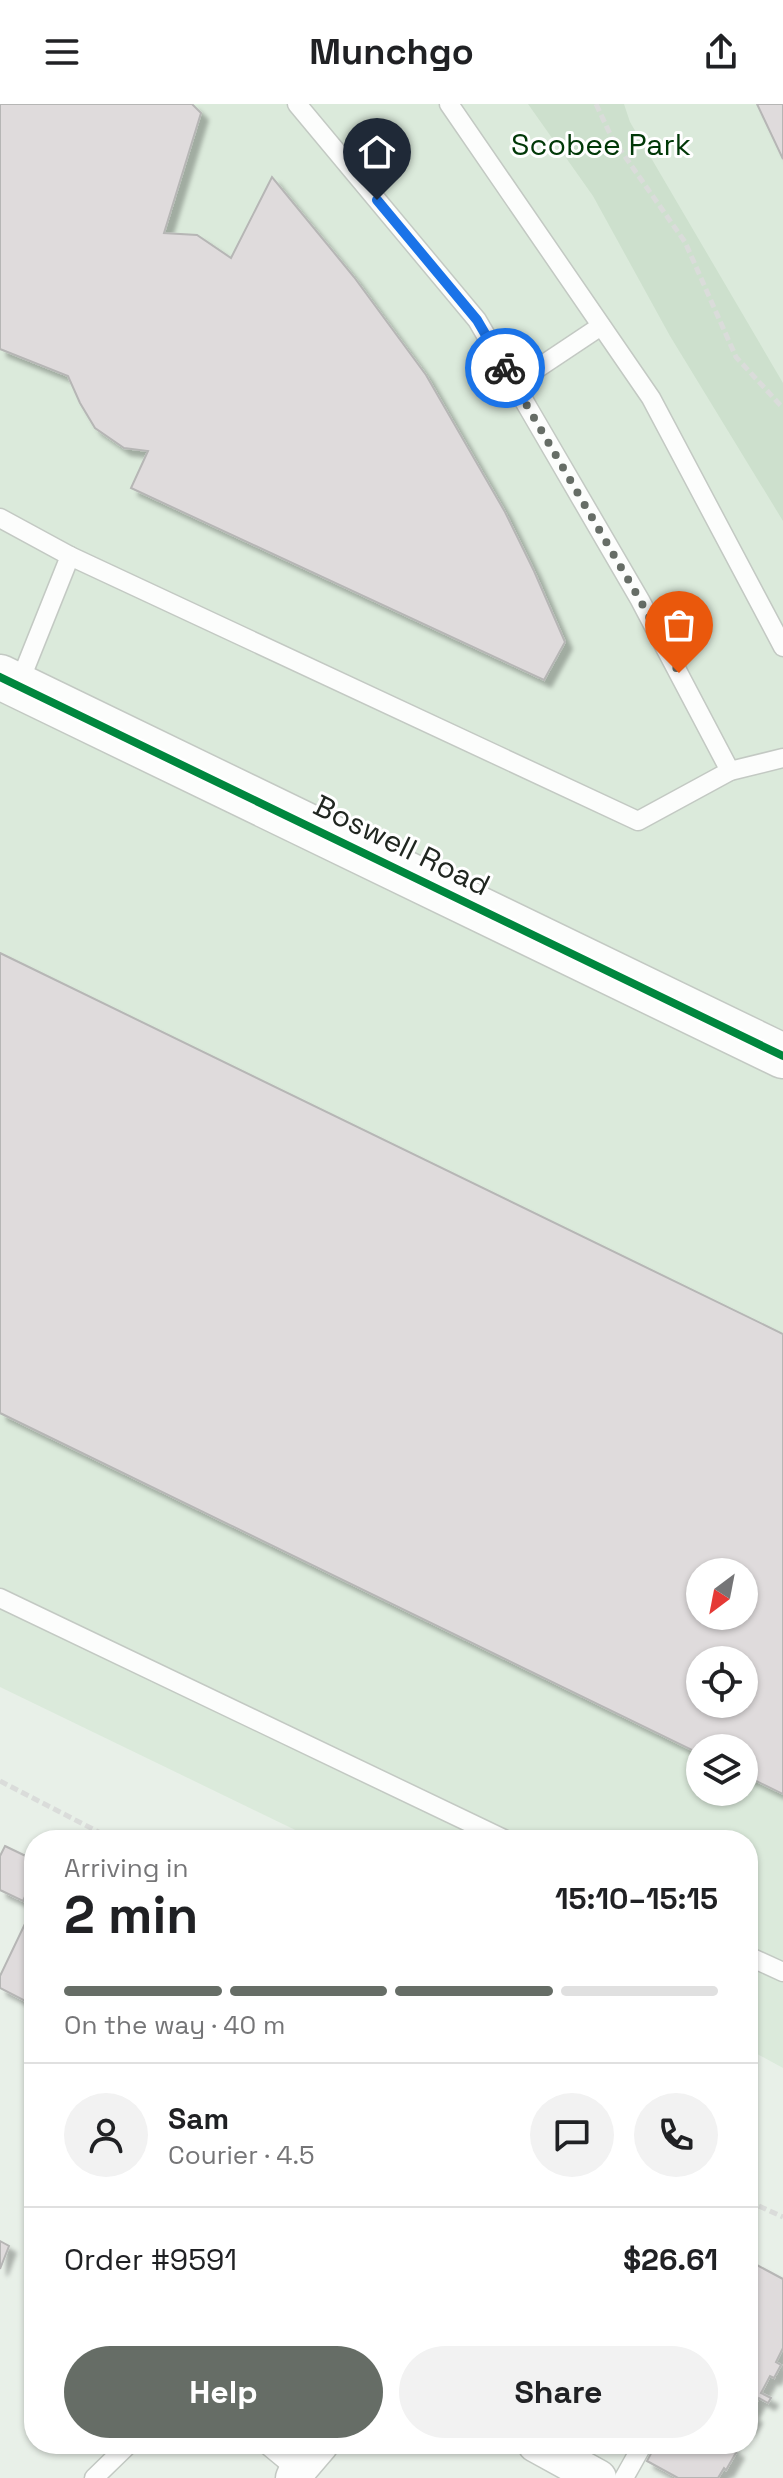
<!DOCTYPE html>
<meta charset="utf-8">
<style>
:root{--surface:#fff;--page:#f2f2f2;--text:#202124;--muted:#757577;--line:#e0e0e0;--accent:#666d66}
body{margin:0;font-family:"Space Grotesk",sans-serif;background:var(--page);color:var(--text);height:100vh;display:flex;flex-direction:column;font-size:30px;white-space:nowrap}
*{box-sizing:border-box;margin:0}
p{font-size:26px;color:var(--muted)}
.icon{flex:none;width:44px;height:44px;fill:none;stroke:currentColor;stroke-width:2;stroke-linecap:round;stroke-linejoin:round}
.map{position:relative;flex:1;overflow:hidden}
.details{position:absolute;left:24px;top:1726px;width:734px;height:624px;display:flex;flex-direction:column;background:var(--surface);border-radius:32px;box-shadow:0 2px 6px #0004}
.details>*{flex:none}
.needle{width:52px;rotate:212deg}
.buttons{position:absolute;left:686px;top:1454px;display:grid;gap:16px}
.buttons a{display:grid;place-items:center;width:72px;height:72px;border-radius:50%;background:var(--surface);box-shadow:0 2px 6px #0004;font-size:40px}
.pin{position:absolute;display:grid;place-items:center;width:68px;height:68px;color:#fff;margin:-82px -34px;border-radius:50% 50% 50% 0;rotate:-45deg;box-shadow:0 0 8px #0007}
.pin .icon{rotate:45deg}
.courier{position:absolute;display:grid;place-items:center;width:80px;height:80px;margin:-40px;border:6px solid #1a73e8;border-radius:50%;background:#fff;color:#222;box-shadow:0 2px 10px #0007}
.headline em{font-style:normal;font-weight:600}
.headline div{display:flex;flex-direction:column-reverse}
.headline{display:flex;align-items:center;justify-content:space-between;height:136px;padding:0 40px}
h1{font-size:52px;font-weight:600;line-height:60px}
.bar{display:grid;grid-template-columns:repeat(4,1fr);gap:12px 8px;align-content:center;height:96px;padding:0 40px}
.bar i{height:10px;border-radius:6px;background:var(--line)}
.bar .on{background:var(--accent)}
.bar p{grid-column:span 4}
.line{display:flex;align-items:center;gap:20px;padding:0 40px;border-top:2px solid var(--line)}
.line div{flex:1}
.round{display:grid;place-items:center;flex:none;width:84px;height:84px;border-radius:42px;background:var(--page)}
.primary-button{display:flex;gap:16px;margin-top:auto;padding:16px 40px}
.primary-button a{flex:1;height:92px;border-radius:48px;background:var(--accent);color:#fff;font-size:32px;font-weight:600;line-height:92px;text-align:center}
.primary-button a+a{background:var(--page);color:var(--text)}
header{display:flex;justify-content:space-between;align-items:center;height:104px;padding:0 40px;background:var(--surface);font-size:36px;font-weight:600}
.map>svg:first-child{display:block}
</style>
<header><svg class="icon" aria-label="menu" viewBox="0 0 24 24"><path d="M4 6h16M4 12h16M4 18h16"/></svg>Munchgo<svg class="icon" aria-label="share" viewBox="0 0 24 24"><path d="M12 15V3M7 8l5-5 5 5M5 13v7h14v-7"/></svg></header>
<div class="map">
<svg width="783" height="2374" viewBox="0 0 783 2374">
<defs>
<filter id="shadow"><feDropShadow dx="7" dy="7" stdDeviation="2" flood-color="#0004"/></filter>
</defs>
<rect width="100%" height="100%" fill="#e8f0e8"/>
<!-- built -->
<path fill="#dbeadb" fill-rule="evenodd" d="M0,0H783V1964L748,1945V1736H316L0,1583ZM700,1468H744V1512H700ZM700,1556H744V1600H700ZM700,1644H744V1688H700Z"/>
<!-- green -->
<path fill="#cde0cd" d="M528,0H624L630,18L783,279V417L670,232L593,92Z"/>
<!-- building -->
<g fill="#dfdbdc" stroke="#b6b6b5" stroke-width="2" fill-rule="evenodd" filter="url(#shadow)">
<path d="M0,0H192L201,9L164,129L197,131L231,154L272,73L354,173L426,271L505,408L534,467L565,538L544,576L131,384L148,347L124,344L95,324L80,299L68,272L0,245Z"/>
<path d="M757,0H783V55Z"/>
<path d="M0,849L783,1230V1690L744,1671V1644H700V1650L0,1309ZM700,1468H744V1512H700ZM700,1556H744V1600H700Z"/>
<path d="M5,1742L34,1756V1773L23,1797L0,1786V1752Z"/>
<path d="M34,1801V1899L33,1901L0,1884V1872Z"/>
<path d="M0,2137L9,2142L0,2165Z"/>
<path d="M755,2160L783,2175V2244L776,2258L781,2261L774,2274L770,2272L761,2289L771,2294L768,2299L759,2294L750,2310L755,2312L748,2324V2172Z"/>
<path d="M656,2340H730L729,2342L737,2347L726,2366L724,2364L718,2374H678L647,2357Z"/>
</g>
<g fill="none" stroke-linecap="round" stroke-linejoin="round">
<defs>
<g id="service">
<path d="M297,0L477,216L640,496L730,667"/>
<path d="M449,0L651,294L783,543"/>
<path d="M514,280L601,222"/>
<path d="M0,414L70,452L18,582"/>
<path d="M70,452L638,717L730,667L783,654"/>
<path d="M0,1494L506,1736"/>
<path d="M748,1852L783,1868"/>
<path d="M266,2340L301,2369"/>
<path d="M94,2374L129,2340"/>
<path d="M624,2374L643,2340"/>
</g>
<g id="minor">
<path d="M536,2340L598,2374"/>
<path d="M294,2374L297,2367L320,2340"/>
</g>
<path id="tertiary" d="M0,573L783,952"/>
</defs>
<!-- service casing -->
<use href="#service" stroke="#c3c9c3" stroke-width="21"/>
<!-- minor casing -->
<use href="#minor" stroke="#c3c9c3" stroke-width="39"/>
<!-- tertiary casing -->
<use href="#tertiary" stroke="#c3c9c3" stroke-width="47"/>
<!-- path -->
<g stroke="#dadcda" stroke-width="5" stroke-dasharray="8 4" stroke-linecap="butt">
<path d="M596,0L612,34L685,138L736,253L783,304"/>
<path d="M0,1677L114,1736"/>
<path d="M748,2097L783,2113"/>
</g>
<!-- service -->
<use href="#service" stroke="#fcfdfc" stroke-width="18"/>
<!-- minor -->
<use href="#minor" stroke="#fcfdfc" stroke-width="36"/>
<!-- tertiary -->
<use href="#tertiary" stroke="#fcfdfc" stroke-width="44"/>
<defs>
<path id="cycleway" d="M0,573L783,952"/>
</defs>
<!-- cycleway casing -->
<use href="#cycleway" stroke="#fff" stroke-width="13"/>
<!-- cycleway -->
<use href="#cycleway" stroke="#00873e" stroke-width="8"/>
</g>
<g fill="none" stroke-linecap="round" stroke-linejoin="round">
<!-- done -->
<path stroke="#666d66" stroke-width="8" stroke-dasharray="0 14.4" d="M505,264L640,496L679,569"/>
<!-- route -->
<path stroke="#1a73e8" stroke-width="10" d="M377,96L477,216L505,264"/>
</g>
<g text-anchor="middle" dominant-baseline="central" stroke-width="6" stroke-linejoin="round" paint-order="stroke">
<!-- park labels -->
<g font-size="30" fill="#003807" stroke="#fff">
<text x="601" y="40">Scobee Park</text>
</g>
<!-- street labels -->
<g font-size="30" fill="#202620" stroke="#fff">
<text transform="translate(402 741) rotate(26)">Boswell Road</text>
</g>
</g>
</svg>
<div class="buttons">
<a><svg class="needle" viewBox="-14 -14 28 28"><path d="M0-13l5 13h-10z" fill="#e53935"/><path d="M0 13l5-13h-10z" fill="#757577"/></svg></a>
<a><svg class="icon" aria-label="locate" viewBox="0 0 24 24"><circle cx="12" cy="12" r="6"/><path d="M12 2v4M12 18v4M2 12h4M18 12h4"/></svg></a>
<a><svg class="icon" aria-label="layers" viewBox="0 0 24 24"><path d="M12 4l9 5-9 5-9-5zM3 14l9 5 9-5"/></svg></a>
</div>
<div class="pin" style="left:679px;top:569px;background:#ea580c"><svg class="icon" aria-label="bag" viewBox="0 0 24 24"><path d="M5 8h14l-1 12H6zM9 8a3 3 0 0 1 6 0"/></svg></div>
<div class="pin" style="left:377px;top:96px;background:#1f2937"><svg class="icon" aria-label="home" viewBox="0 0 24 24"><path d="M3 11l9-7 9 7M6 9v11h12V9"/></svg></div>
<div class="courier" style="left:505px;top:264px"><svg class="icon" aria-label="bike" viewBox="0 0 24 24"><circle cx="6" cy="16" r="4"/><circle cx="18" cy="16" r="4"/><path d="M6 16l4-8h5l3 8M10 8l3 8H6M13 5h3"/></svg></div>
<section class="details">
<div class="headline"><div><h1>2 min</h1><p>Arriving in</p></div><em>15:10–15:15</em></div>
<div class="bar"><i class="on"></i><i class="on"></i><i class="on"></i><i></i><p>On the way · 40 m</p></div>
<div class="line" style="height:144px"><a class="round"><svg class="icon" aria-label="person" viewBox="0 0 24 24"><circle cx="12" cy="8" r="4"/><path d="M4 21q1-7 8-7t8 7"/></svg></a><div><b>Sam</b><p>Courier · 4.5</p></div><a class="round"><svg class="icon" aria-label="chat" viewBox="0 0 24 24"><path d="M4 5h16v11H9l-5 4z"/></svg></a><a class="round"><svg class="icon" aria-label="phone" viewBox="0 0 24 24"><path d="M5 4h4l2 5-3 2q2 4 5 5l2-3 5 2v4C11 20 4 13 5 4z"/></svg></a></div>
<div class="line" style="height:104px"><div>Order #9591</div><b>$26.61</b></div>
<div class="primary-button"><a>Help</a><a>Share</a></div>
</section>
</div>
